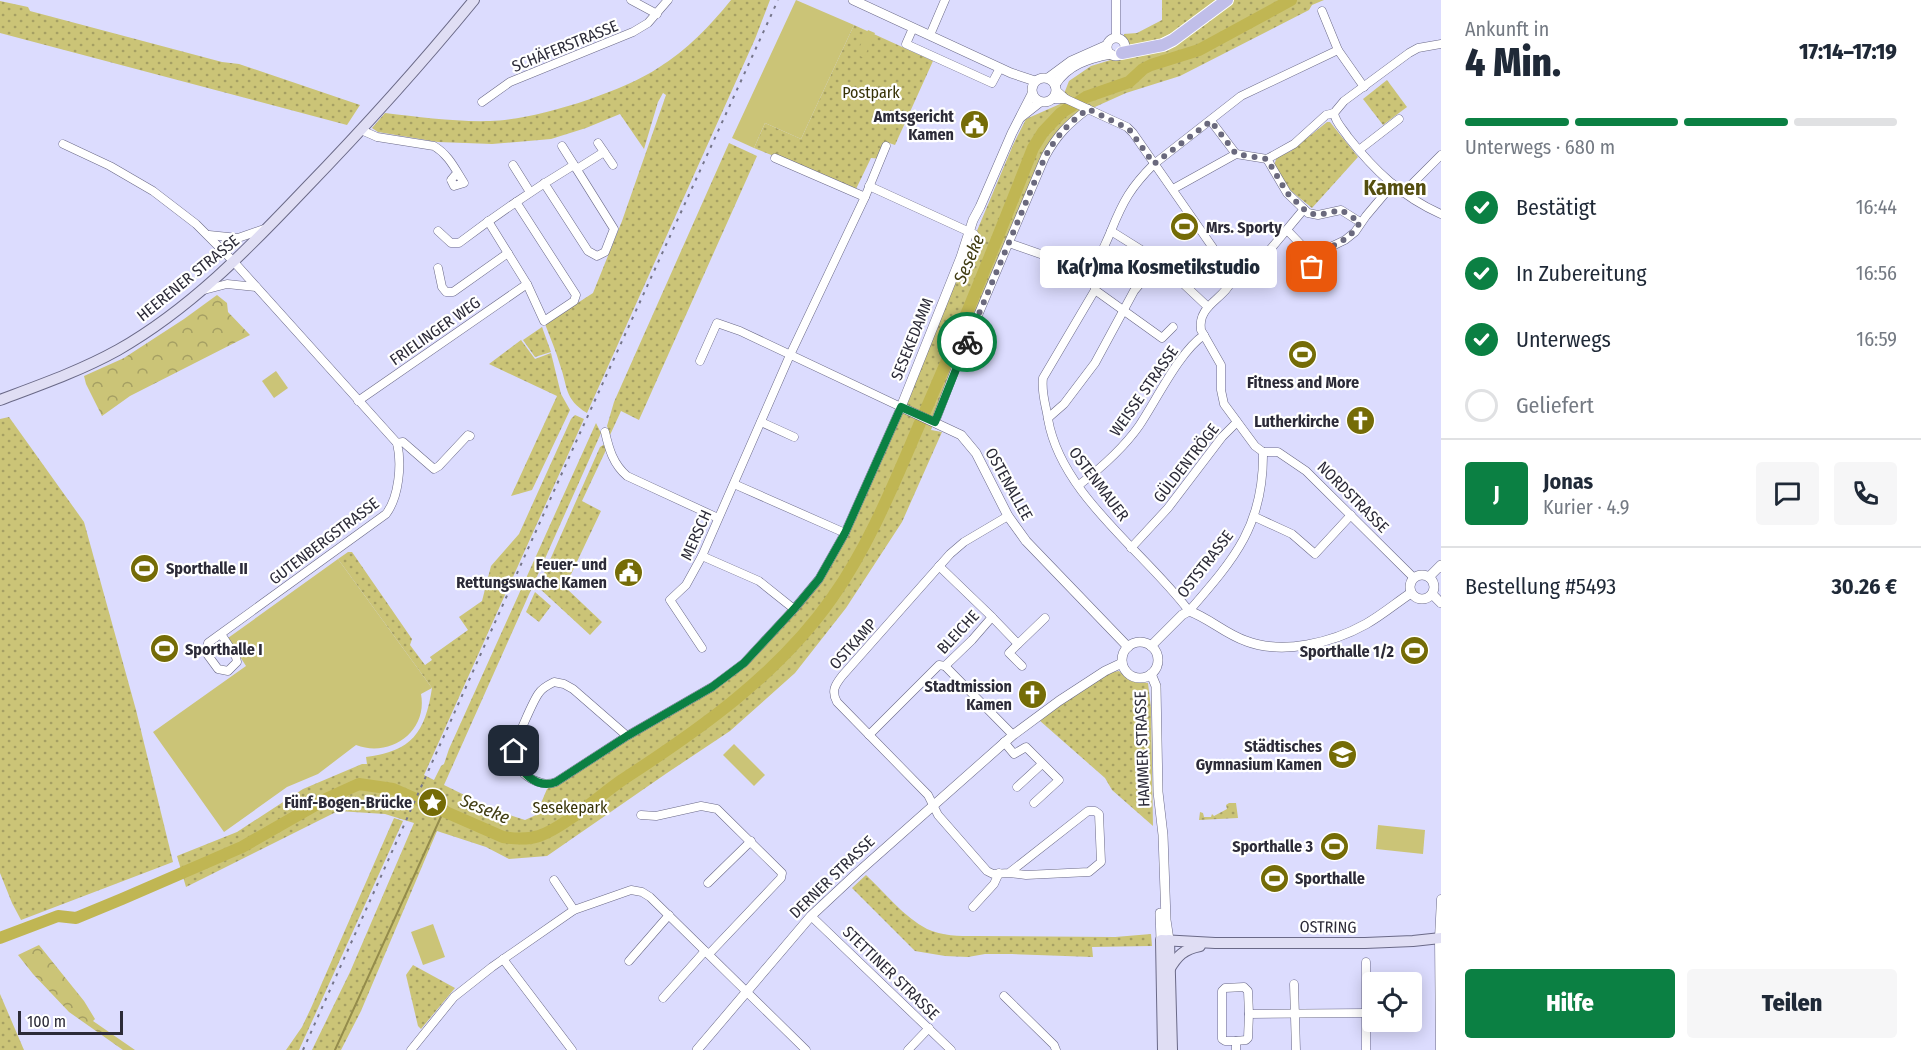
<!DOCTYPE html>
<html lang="de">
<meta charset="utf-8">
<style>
:root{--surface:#fff;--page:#f6f6f7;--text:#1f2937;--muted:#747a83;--line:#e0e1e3;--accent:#0b8043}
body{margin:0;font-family:"Fira Sans Condensed",sans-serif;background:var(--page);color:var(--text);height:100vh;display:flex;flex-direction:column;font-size:22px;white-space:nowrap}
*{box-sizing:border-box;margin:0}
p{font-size:20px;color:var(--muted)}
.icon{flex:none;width:33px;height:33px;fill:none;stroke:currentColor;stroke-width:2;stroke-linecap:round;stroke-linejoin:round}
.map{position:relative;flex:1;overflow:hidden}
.drawer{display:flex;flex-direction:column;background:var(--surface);width:480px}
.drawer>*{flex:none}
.buttons{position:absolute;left:1362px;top:972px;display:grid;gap:12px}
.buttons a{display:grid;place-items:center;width:60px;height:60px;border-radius:6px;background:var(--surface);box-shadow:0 3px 15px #0003;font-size:30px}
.scale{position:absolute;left:18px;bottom:15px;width:105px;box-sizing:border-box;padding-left:6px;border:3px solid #2c2b38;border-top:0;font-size:16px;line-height:21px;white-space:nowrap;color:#2c2b38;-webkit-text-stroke:4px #fff;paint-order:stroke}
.pin{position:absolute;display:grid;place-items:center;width:51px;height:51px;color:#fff;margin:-26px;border-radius:12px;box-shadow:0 3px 9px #0006}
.courier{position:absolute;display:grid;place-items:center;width:60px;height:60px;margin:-30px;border:4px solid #0b8043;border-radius:50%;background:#fff;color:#222;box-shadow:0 2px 8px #0007}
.bubble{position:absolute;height:42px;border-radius:6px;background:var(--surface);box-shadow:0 3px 15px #0003;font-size:20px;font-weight:800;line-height:42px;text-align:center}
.summary em{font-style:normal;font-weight:800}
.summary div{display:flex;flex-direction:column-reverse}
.summary{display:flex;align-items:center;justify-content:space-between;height:102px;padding:0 24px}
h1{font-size:39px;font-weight:800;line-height:45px}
.bar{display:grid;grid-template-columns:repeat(4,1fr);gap:9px 6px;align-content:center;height:72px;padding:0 24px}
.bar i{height:8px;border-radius:4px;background:var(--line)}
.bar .selected{background:var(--accent)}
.bar p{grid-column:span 4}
.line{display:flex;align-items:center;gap:15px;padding:0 24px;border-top:2px solid var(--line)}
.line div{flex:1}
.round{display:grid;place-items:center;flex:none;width:63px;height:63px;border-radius:6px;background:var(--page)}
ol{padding:0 24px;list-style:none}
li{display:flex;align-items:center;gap:18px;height:66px}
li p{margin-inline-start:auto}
li .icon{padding:6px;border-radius:50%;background:var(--accent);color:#fff;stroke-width:4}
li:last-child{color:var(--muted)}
li i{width:33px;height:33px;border:3px solid var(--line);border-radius:50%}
.action{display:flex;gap:12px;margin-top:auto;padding:12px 24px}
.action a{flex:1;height:69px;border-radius:6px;background:var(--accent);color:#fff;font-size:24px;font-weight:800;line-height:69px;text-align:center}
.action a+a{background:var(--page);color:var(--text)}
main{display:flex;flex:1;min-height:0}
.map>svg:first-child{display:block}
</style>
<main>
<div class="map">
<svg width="1441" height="1050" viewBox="0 0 1441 1050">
<defs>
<pattern id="grass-dots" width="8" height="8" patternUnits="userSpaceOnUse" patternTransform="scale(1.5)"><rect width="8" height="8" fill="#cbc477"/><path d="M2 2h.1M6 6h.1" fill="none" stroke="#a59f63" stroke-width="1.8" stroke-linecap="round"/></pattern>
<pattern id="forest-crowns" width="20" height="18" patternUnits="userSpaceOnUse" patternTransform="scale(1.5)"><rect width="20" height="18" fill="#cbc477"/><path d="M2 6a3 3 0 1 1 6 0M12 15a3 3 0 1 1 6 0" fill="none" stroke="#a59f63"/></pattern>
</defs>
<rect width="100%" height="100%" fill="#dcdcfe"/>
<!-- grass -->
<g fill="url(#grass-dots)">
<path d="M731,0H770L755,39L587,413C564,399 568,387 560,365C556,351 550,337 545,324L593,293L622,221L666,95L663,93L658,102L644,149L620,114L586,128L551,139L492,144L438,142L378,132L372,128L385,113C420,117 455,122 490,121C535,120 620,93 658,68C687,50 710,26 731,0Z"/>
<path d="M1162,0H1216C1190,20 1160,50 1124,44V34L1137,33L1162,20Z"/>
<path d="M1231,0H1324L1312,5L1309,10L1180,76L1126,93L1086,111L1055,139L957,365L931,430L942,432L902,522L846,608L795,673L730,731L667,773L547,856L509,859L486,847L437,831L361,1011L341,1050H312L350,972L414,823L385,814L338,811L186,887L177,856L237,832L303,789L362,764H367L366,757C412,751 425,733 432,688L338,559L348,552H352L412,639L410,645L425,665L432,660L430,657L468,630L459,617L482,601L491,566L519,534L571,419L575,415L584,419L424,775L434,780L441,766L444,764L449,749L596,423L601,433L444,785L497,811L525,820L536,815L547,789L737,671L794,612L840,545L963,257L971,245L1013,145L1026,119L1060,104L1069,81L1091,66L1114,59L1106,60L1112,57L1118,58L1165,47Z"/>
<path d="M0,1L28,7L30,11L222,62L239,64L360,105L347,125L0,33Z"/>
<path d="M854,25L933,61L895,145L889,143L882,159L871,158L856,189L754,148L765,123L801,139Z"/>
<path d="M1387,80L1407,107L1383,125L1363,99Z"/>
<path d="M1327,122H1330L1358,157L1312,208L1291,191L1274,165L1277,157L1291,151Z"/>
<path d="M729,143L757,156L639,420L621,411L610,435L607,426L614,402Z"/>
<path d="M542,327L551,352L535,357L523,340Z"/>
<path d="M521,340L535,359L551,353L561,394L570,410L532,490L511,496L557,396L489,364Z"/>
<path d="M9,417L84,522L136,710L173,862L21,920L12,903L0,873V419Z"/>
<path d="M605,444L606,450L582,501L601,511L565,587L602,622L590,635L538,587L600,447Z"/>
<path d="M535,592L551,606L539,622L526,612Z"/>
<path d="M1119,671L1129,680L1148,683L1151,708L1153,826L1112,790L1105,778L1039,720L1104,676L1112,672Z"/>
<path d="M1229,803H1236L1238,818L1199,820L1200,812L1203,813L1204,817H1211L1212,814L1214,816L1227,809L1226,805Z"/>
<path d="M394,818L403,821L299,1050H286L302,1027L311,1008Z"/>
<path d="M866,875C885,893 904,917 927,929C942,936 959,936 975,936L1115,937L1151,934L1152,946L1092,947L1093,957L1012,954H985L968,957L945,956L915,951L852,888Z"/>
<path d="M413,965L455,988L421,1029L418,1026L406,975Z"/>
<path d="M0,994L24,1050H0Z"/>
</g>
<!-- forest -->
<g fill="url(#forest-crowns)">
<path d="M217,295L227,303L228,312L250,335L130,396L102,416L86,384L84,376L124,358L184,319Z"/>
<path d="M39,945L84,1001L95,1019L93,1021L135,1050H123L69,1012L33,974L18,955Z"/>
</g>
<!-- garden -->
<g fill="#cbc477">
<path d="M796,0L854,25L801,139L765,123L754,148L732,138Z"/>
<path d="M868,30L875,33L864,58L856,54Z"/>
<path d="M276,371L288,388L274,398L262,381Z"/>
<path d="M338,559L432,688L421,694C428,732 390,758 356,745L318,774L287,787L224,832L153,732L246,666L228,638Z"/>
<path d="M734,744L765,775L754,786L723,755Z"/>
<path d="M1378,825L1425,830L1423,854L1376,849Z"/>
<path d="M433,924L445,957L423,965L411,932Z"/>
</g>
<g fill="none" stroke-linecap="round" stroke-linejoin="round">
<!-- stream -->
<path stroke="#948c4b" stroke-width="2" d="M335,1050L444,810"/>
<!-- river -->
<path stroke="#c0b653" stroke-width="12" d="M0,938L58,916L76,918L122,899L242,847L326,799L359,784L393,789L503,837C515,839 527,840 539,836C563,828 599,796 622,780C699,730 778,675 832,598C870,544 894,483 920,423C960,332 997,240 1033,148L1043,132L1061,113L1086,97L1129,82L1143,69L1151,65L1199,50L1291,0"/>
<defs>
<g id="minor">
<path d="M631,0L657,14"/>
<path d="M1116,0V38"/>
<path d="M1322,11L1338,50"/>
<path d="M913,28L906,44L992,83L1000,68"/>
<path d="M930,35L945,0"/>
<path d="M1056,90L1066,99L1127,127L1133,133L1227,268L1232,280L1239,282L1258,264L1304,209"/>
<path d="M1052,99H1066"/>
<path d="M482,102L510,82L633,32L648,23L668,0"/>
<path d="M1334,113C1335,122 1343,129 1348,137C1374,170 1402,197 1441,214"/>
<path d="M1334,113L1344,101L1409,53L1418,48L1441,44"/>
<path d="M1211,121L1236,154"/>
<path d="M361,130L377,137L434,146C449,155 455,169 464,183L454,186L451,180L457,173"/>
<path d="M598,143L613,165"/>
<path d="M63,144L110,166L153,191L196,224L234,262L397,443C402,464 399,497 386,514L208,643L207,654L218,669L228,671L237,662L236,657L221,634"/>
<path d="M562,146L574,165"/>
<path d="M1359,150L1399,119"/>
<path d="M775,158L865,197"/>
<path d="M1267,159L1287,193L1308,213L1318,215L1341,210L1360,222"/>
<path d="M513,165L530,192"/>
<path d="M577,169L604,152"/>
<path d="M869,186L974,234"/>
<path d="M1173,189L1236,154L1267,159L1294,144L1326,115L1334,113"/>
<path d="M1403,193L1441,155"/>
<path d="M488,221L527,284L544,321L574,301L576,295L516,202"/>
<path d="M1287,230L1310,254L1312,277"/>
<path d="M438,231L451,243H459C496,215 534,189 574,165L614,229L605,252L597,256L588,251L544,183"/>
<path d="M1111,231L1159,261L1208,307"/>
<path d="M209,235L238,238L264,229"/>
<path d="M1009,243L1083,269"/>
<path d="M1310,254L1324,250L1345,240L1355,232L1366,216L1393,184"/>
<path d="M438,268L442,287L446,292H453L508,253"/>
<path d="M1232,280C1225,299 1197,305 1201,330L1221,365V390L1224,404L1255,446L1263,452"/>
<path d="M204,290L227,284L256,287"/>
<path d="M1095,290L1162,338L1173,327"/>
<path d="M358,401L527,284"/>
<path d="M1048,418L1064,404L1095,363L1134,291L1159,261"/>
<path d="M761,422L794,437"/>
<path d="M935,422L957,365L1045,157C1057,135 1068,124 1088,109"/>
<path d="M605,432C609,449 613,464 627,476L718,518"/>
<path d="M397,443L403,442L434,469L439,466L468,435L470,436"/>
<path d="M1263,452C1264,525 1235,558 1189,611C1145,552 1061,495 1048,419C1046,405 1041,393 1043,378L1095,290C1091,268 1103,251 1111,231C1123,201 1131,187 1154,164L1241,96L1338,50L1364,87"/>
<path d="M1263,452H1278L1306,471L1414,578"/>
<path d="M734,484L845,533"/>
<path d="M1079,485C1101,468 1122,450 1139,426C1156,401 1179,352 1204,335"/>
<path d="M1008,516L964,542L950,554L842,676C835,685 831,691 837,702L928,795L938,815L987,871L993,874L1009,873L1088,811H1095L1099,814L1101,862L1089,872L1026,875L1009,873"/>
<path d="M1255,517L1292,534L1315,554L1351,515"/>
<path d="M1131,548L1168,508L1222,437L1237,422"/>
<path d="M702,556L759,581L794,609"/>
<path d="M992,617L1018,644L1045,618"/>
<path d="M1018,644L1009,653L1022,666"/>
<path d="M702,648L670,600L686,585L702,556L790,355L865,197L886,146"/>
<path d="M945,666L1013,735"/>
<path d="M869,735L939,665L945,666L972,640L992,617L939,566"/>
<path d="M627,736L573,689L564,684L554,682C548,685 542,688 539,693C534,699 515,742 514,750C511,771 539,789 556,782L627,736L712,687L744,663L794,609L819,579L845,533L901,407L740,331L717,323L700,361"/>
<path d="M1004,742L1014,754L1026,747L1059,780L1034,803"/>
<path d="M1017,787L1042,764"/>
<path d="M641,815L656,816L701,806L717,809L782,873L781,878L709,954"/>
<path d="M554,880L574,910"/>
<path d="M708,883L751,841"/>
<path d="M973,907L994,884L999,873"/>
<path d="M811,916L951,1050"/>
<path d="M503,959L572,1050"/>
<path d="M629,961L669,915"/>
<path d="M1366,962V1050"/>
<path d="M1294,984L1296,1050"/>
<path d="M1004,996L1054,1045L1056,1050"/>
<path d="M663,998L705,951"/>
<path d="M1236,1041L1246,1040L1248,1038L1249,1014L1367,1013"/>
<path d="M411,1050L454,997L492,967L574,910L631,890L642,892L650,897L806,1050"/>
<path d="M908,1050L929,1028"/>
<path d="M1236,1050V1041H1225L1222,1039V991L1225,988L1244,987L1248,991L1249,1014"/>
<path d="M1440,1050L1439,938L1441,899"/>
</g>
<g id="tertiary">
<path d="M853,0L1011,73L1035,81"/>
<circle cx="1116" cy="47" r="9"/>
<circle cx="1044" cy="90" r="12"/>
<path d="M1048,78L1071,61L1107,45"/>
<path d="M1055,85C1067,65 1089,58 1111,54"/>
<path d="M1032,94L1012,133L980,207L973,220L961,257L901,407L961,435L976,453L1008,516L1026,541L1128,647"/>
<path d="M1021,117L1040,102"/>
<circle cx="1422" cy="587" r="12"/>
<path d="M1429,577L1441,565"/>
<path d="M1432,594L1441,603"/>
<circle cx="1140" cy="660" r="18"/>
<path d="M1151,646L1182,615L1189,611C1209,618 1225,634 1246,641C1283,655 1332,643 1366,624C1382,615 1396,603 1411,593"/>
<path d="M1151,674L1156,686L1158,792L1163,835L1166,920L1169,940"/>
<path d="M1160,913L1161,940"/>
<path d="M697,1050L811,916L856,874L1013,735L1059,701L1105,671L1122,663"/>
</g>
<g id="secondary">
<path d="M0,400C40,385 80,371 118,350C190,309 247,250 304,190C363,129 420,66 474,0"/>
<path d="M1169,940L1172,1050"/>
<path d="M1169,970C1177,956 1184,949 1200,946"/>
<path d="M1163,1050L1161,940L1215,943H1365L1413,941L1441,938"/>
</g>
<path id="primary" d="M1122,53L1163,45L1173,40L1227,0"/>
</defs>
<!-- minor casing -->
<use href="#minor" stroke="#6a6987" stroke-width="9"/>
<!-- tertiary casing -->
<use href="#tertiary" stroke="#6a6987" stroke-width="10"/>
<!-- secondary casing -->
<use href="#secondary" stroke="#6a6987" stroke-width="12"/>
<!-- primary casing -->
<use href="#primary" stroke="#fff" stroke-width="14"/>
<!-- minor -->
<use href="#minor" stroke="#fff" stroke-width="8"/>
<!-- tertiary -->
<use href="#tertiary" stroke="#fff" stroke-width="9"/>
<!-- secondary -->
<use href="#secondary" stroke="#e0def4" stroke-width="10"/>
<!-- primary -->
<use href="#primary" stroke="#c0bee9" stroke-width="12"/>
<!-- rail -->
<path stroke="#75758b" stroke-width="2" stroke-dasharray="3 6" stroke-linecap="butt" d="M303,1050L580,433L778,0"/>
</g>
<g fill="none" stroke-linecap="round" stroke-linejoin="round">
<!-- done -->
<path stroke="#6a697d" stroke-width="6" stroke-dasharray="0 10.8" d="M967,342L1045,157C1057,135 1068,124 1088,109L1129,129L1154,164L1211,121L1236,154L1267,159L1287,193L1308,213L1318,215L1341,210L1360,222C1350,241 1330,248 1310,254L1312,267"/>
<!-- route -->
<path stroke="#0b8043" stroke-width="8" d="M514,751C518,770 535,790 556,782L627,736L712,687L744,663L794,609L819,579L845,533L901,407L935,422L967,342"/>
</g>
<!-- icons -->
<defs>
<symbol id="civic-disc" viewBox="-11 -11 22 22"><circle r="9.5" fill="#756c07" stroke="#fff"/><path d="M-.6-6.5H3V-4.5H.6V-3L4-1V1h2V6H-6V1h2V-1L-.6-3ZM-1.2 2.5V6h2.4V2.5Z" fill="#fff"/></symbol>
<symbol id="stadium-disc" viewBox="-11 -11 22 22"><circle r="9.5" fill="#756c07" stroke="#fff"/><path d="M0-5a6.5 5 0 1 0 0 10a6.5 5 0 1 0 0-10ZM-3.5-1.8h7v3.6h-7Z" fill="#fff"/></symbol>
<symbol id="church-disc" viewBox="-11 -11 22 22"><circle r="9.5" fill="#756c07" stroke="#fff"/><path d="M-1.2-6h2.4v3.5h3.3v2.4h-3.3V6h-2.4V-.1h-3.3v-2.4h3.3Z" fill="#fff"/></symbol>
<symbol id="school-disc" viewBox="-11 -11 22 22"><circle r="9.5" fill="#756c07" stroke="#fff"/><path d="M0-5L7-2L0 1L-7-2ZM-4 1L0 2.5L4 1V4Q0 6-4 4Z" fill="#fff"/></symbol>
<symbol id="sight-disc" viewBox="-11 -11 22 22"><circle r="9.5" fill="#756c07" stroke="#fff"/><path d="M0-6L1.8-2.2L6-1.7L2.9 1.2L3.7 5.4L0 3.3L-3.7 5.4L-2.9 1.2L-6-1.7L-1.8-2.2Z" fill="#fff"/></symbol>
</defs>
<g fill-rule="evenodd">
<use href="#civic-disc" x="958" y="108" width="33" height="33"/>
<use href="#stadium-disc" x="1168" y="210" width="33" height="33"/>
<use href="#stadium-disc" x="1286" y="338" width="33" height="33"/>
<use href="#church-disc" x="1344" y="404" width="33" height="33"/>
<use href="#stadium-disc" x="128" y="552" width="33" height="33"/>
<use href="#civic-disc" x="612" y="556" width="33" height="33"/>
<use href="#stadium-disc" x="148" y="632" width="33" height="33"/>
<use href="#stadium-disc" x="1398" y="634" width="33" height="33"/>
<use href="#church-disc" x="1016" y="678" width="33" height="33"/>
<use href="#school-disc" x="1326" y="738" width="33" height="33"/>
<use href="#sight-disc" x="416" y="786" width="33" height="33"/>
<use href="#stadium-disc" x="1318" y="830" width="33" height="33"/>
<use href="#stadium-disc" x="1258" y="862" width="33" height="33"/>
</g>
<g text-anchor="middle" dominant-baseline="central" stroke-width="4.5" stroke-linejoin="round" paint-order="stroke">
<!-- street labels -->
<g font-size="16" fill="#2c2b38" stroke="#fff">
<text transform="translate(565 46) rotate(-22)">SCHÄFERSTRASSE</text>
<text transform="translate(188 278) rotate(-39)">HEERENER STRASSE</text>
<text transform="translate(435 331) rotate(-35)">FRIELINGER WEG</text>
<text transform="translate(912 339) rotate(-68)">SESEKEDAMM</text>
<text transform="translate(1144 391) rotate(-55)">WEISSE STRASSE</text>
<text transform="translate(1186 463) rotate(-52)">GÜLDENTRÖGE</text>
<text transform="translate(1009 484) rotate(61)">OSTENALLEE</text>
<text transform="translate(1099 484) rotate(53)">OSTENMAUER</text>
<text transform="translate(1353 497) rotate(45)">NORDSTRASSE</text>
<text transform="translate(696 535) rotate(-66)">MERSCH</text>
<text transform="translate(324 541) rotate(-37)">GUTENBERGSTRASSE</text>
<text transform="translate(1205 564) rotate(-52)">OSTSTRASSE</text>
<text transform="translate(958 632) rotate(-47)">BLEICHE</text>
<text transform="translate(853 644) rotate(-48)">OSTKAMP</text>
<text transform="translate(1142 749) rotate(-92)">HAMMER STRASSE</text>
<text transform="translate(832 877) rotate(-44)">DERNER STRASSE</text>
<text transform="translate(1328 927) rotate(1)">OSTRING</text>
<text transform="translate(891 973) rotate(44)">STETTINER STRASSE</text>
</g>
<!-- park labels -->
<g font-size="16" fill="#363206" stroke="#fff">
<text x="871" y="92">Postpark</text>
<text x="570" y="807">Sesekepark</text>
</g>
<!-- poi labels -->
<g font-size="16" font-weight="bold" fill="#2c2b38" stroke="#fff" text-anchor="end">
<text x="954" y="116">Amtsgericht<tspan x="954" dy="18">Kamen</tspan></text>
<text x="1206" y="227" text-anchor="start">Mrs. Sporty</text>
<text x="1303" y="382" text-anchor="middle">Fitness and More</text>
<text x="1339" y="421">Lutherkirche</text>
<text x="607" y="564">Feuer- und<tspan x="607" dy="18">Rettungswache Kamen</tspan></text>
<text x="166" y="568" text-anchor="start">Sporthalle II</text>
<text x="185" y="649" text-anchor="start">Sporthalle I</text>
<text x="1394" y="651">Sporthalle 1/2</text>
<text x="1012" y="686">Stadtmission<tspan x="1012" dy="18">Kamen</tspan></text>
<text x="1322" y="746">Städtisches<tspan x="1322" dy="18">Gymnasium Kamen</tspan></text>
<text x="412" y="802">Fünf-Bogen-Brücke</text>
<text x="1313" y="846">Sporthalle 3</text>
<text x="1295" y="878" text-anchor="start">Sporthalle</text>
</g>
<!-- water labels -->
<g font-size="18" font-style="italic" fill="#403c12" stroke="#fff">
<text transform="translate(969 259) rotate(-67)">Seseke</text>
<text transform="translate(485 809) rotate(22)">Seseke</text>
</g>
<!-- district labels -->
<g font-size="22" font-weight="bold" fill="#544e0f" stroke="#fff">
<text x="1395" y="187">Kamen</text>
</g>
</g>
</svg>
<div class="buttons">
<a><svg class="icon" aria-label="locate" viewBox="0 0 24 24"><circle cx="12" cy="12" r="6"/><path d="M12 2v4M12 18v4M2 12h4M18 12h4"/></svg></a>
</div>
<div class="scale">100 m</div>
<div class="pin" style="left:1312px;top:267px;background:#ea580c"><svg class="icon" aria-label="bag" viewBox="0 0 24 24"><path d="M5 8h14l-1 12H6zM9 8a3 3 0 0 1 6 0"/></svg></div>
<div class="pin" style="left:514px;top:751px;background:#1f2937"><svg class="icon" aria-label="home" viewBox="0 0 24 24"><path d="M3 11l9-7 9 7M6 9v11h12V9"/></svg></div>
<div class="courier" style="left:967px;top:342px"><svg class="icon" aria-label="bike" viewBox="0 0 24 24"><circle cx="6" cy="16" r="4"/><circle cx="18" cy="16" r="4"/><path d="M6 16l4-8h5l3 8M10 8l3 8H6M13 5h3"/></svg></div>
<div class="bubble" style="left:1040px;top:246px;width:237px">Ka(r)ma Kosmetikstudio</div>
</div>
<section class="drawer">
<div class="summary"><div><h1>4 Min.</h1><p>Ankunft in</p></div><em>17:14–17:19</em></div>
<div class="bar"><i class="selected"></i><i class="selected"></i><i class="selected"></i><i></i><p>Unterwegs · 680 m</p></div>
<ol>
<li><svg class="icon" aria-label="check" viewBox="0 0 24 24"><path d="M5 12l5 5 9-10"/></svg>Bestätigt<p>16:44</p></li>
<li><svg class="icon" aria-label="check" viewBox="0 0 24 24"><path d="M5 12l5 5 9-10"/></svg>In Zubereitung<p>16:56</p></li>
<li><svg class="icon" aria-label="check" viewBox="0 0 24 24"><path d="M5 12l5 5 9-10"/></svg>Unterwegs<p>16:59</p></li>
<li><i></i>Geliefert</li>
</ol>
<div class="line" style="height:108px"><b class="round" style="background:var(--accent);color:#fff">J</b><div><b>Jonas</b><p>Kurier · 4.9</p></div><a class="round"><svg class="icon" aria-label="chat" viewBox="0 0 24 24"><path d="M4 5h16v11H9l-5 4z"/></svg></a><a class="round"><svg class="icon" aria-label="phone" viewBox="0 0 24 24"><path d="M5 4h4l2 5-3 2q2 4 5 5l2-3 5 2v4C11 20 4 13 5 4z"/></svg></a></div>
<div class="line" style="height:78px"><div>Bestellung #5493</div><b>30.26 €</b></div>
<div class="action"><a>Hilfe</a><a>Teilen</a></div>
</section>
</main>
